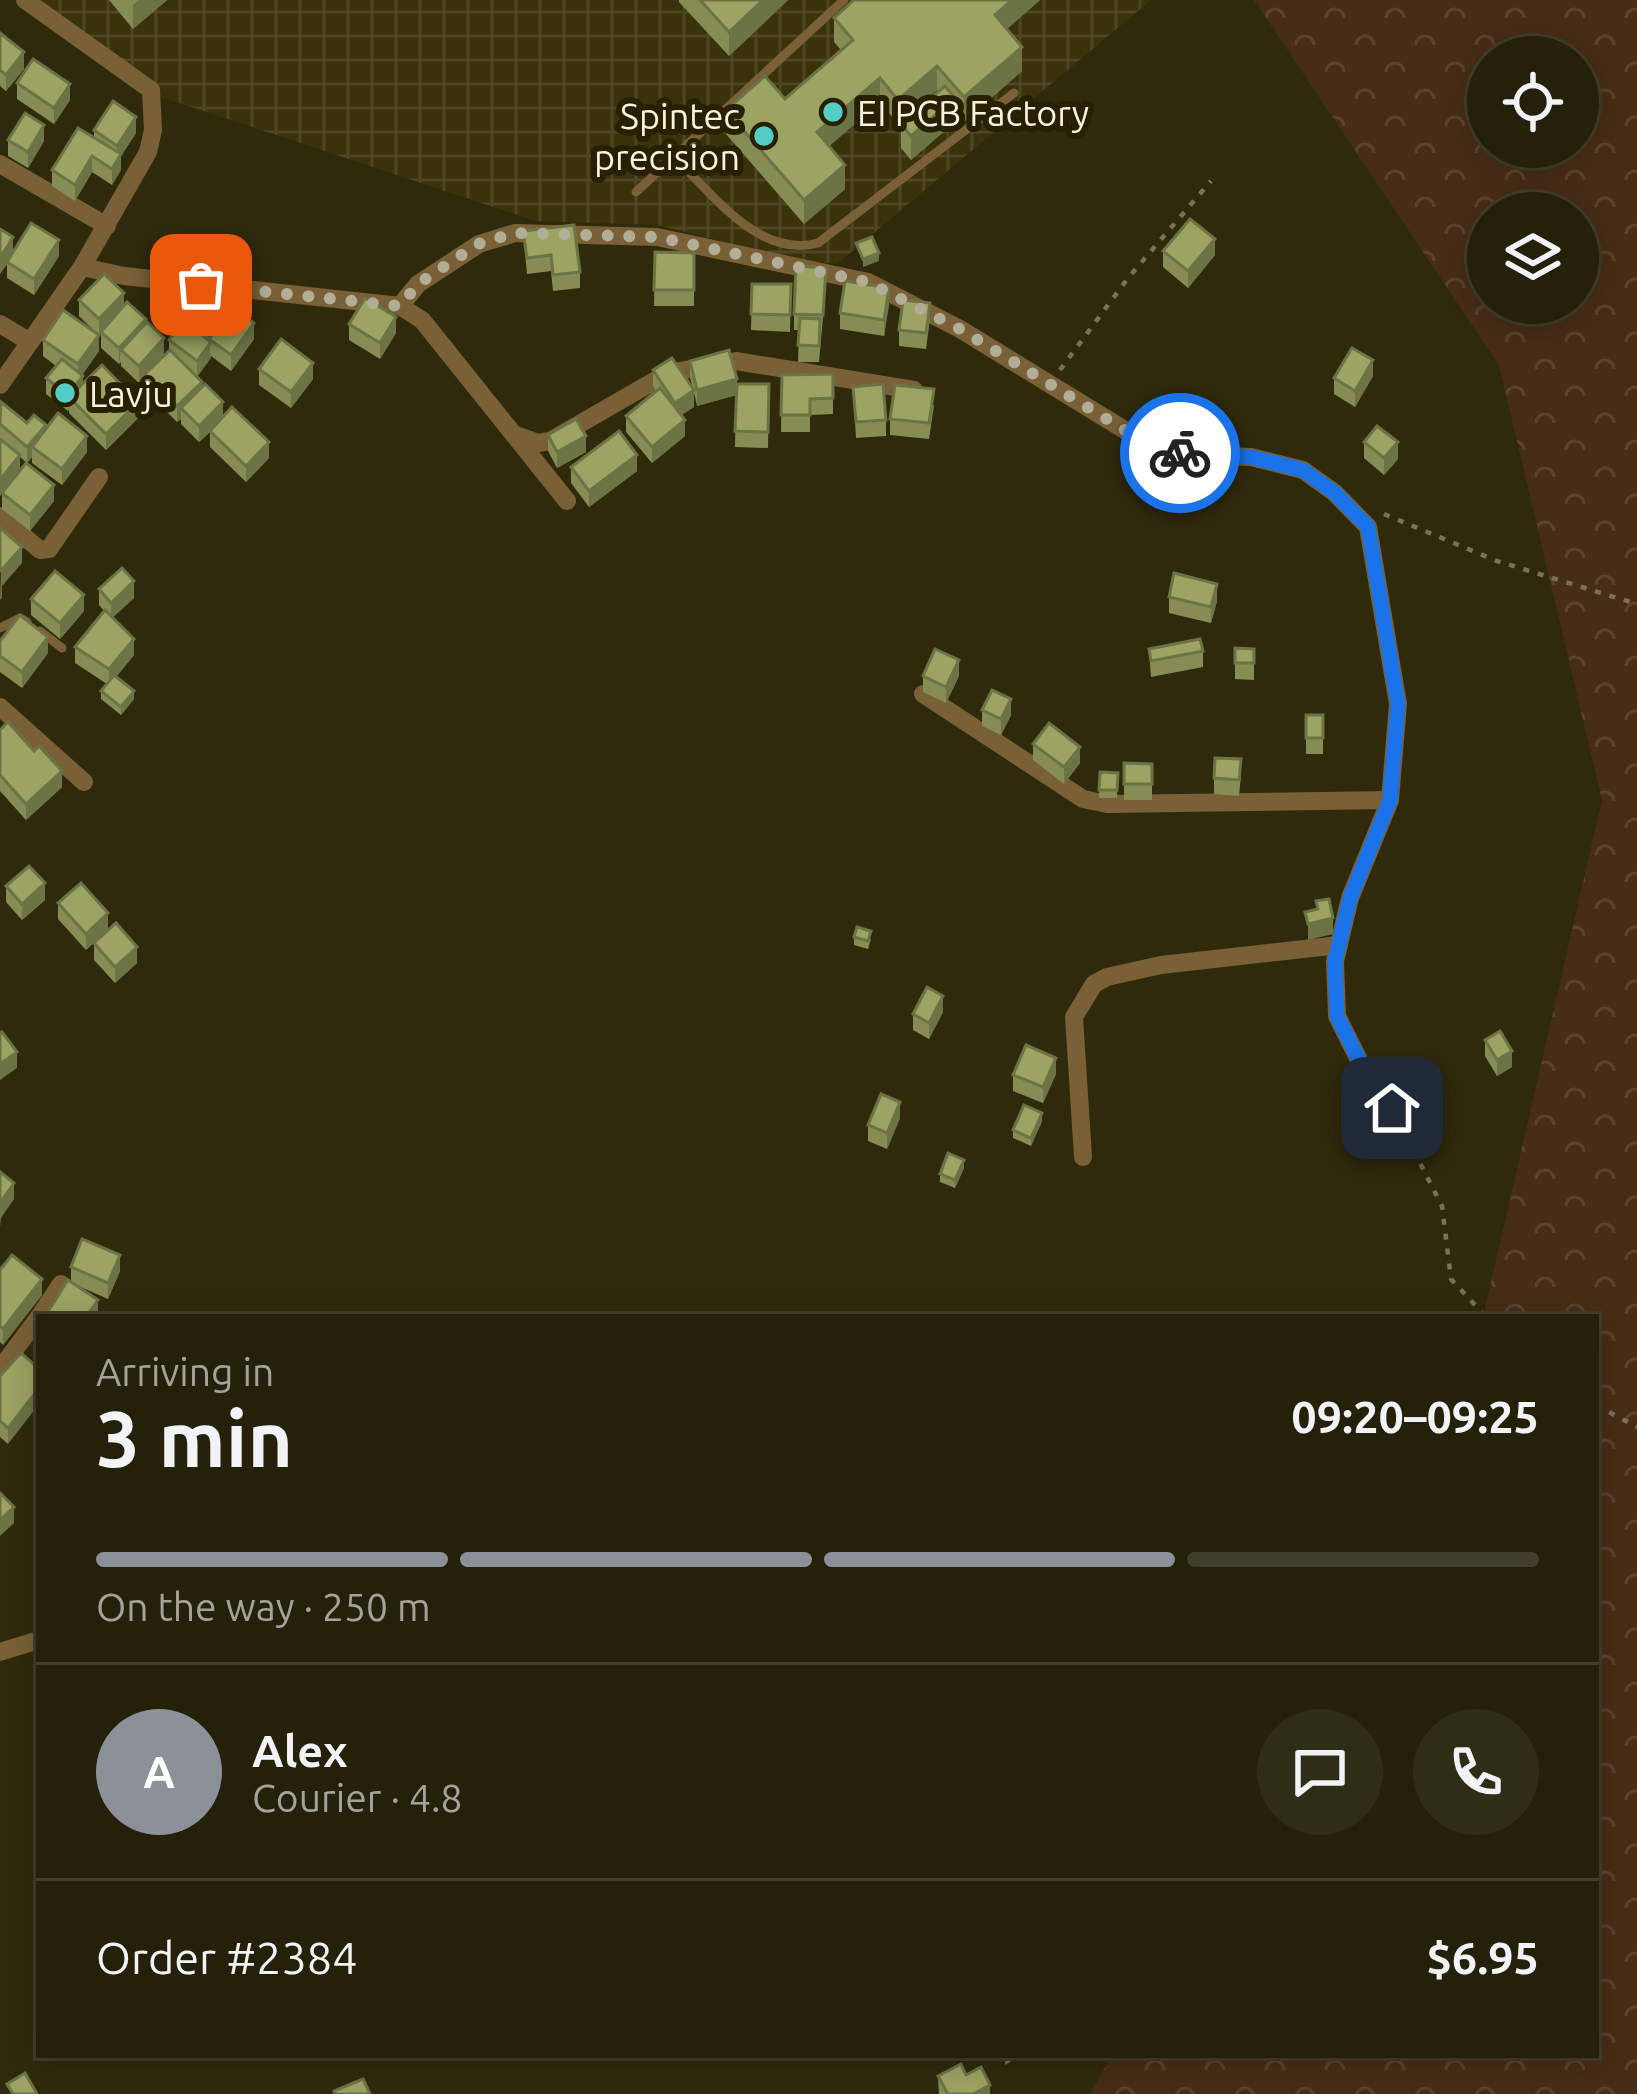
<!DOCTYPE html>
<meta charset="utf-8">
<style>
:root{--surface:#242009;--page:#302d17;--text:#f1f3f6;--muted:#a3a39c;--line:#413e2a;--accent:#8c9099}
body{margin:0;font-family:Ubuntu,sans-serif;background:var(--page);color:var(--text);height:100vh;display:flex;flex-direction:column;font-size:45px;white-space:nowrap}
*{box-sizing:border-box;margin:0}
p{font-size:39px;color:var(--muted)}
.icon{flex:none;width:66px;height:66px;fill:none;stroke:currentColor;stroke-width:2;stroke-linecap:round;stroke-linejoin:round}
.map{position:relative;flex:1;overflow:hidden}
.side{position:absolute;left:36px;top:1314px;width:1563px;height:744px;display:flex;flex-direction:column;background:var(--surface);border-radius:0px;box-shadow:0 6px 30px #0003,0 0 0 3px var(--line)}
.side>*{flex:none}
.controls{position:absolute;left:1467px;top:36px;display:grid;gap:24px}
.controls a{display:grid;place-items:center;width:132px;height:132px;border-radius:50%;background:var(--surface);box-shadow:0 6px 30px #0003,0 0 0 3px var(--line);font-size:60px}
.pin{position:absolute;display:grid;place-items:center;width:102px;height:102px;color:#fff;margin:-51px;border-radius:24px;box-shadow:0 6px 18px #0006}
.courier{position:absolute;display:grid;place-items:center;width:120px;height:120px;margin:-60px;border:9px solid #1a73e8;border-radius:50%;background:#fff;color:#222;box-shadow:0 3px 15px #0007}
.overview em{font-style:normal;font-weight:700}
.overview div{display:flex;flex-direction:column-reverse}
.overview{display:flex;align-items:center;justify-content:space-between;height:204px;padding:0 60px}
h1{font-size:78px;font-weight:700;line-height:90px}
.bar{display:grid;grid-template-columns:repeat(4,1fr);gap:18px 12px;align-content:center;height:144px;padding:0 60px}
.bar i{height:15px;border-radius:9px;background:var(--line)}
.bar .on{background:var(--accent)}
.bar p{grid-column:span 4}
.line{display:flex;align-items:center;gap:30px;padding:0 60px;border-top:3px solid var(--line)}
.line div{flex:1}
.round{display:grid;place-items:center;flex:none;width:126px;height:126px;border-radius:63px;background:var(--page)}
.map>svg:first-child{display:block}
</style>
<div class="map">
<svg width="1637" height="2094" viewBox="0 0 1637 2094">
<defs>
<pattern id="industrial-grid" width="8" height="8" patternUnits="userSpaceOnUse" patternTransform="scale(3)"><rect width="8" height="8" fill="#3a320a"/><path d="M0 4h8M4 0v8" fill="none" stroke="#4e4622"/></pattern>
<pattern id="forest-crowns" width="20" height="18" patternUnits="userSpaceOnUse" patternTransform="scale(3)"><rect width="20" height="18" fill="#482d16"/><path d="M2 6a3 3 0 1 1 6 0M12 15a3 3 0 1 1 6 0" fill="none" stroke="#5a422c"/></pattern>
</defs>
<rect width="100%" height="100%" fill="#302a0c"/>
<!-- industrial -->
<path fill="url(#industrial-grid)" d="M28,0H1151L837,264L793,260L658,225L536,221L161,97Z"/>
<!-- forest -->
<path fill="url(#forest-crowns)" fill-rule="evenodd" d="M1254,0H1637V2094H1090L1112,2055H1596V1317H1483L1602,800L1499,365ZM1488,57H1578V147H1488ZM1488,213H1578V303H1488Z"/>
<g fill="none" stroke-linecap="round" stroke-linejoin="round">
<!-- path -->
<g stroke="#777258" stroke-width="4.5" stroke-dasharray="6 9" stroke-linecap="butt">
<path d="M1060,370L1128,278L1211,181"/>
<path d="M1384,514L1497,561L1637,604"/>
<path d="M1400,1124L1442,1206L1451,1279L1486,1317"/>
<path d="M1596,1405L1637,1427"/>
</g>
<!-- lane -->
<g stroke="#796036" stroke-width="9">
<path d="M674,157C713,194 759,259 818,243L1014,93"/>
<path d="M636,192L844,0"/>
<path d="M0,628L20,618L27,622"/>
<path d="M40,631L62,648"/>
</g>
<!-- street -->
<g stroke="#796036" stroke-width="18">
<path d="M0,164L107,226"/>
<path d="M82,267L124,276L400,306L422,320L567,501"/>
<path d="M400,306L418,284L479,244L515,233L657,237L868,282L960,329L1141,440L1183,454L1251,457L1303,470L1335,493L1368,527L1398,704L1390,800L1350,898L1335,961L1337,1016L1361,1064L1392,1108"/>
<path d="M0,324L30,342"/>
<path d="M0,385L82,267L148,152L153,130L151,90L25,0"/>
<path d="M516,435L538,443L550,441L668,373L736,361L914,390"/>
<path d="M0,516L40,550L49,549L99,477"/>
<path d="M923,694L1083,799L1107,804L1390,800"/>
<path d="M0,707L84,782"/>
<path d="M1083,1157L1074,1017L1094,984L1107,977L1161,965L1339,945"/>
<path d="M39,1317L61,1284"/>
<path d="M0,1369L39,1317"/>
<path d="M0,1652L39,1640"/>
</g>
</g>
<!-- wall -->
<g fill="#858d55">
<path d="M109,0H167L133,29Z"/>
<path d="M679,0H788L729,56L679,2Z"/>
<path d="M854,0H1040L1007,29L1022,71L964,122L955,112V122L911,160L901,148V124L938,92L937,90L898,124L880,102L829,146L845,189L804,224L726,134V110L785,99L841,50L834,42V18Z"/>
<path d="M0,34L24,69L6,91L0,86Z"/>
<path d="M17,83L70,100L54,124L17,99Z"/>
<path d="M94,130L136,133L121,156V170L112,185L92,172L75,201L52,186V170L94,138Z"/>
<path d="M8,140L44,141L28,168L8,156Z"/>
<path d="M0,229L13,251L59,256L34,295L7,278V264L0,274Z"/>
<path d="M523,231L580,272V288L553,291L551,271L527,274Z"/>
<path d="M1163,251L1215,255L1188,288L1163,267Z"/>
<path d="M655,252L694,253V306H654Z"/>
<path d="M752,284H791L790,332L751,330Z"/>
<path d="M826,284L819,362H798L799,330H794V314Z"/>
<path d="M79,300L124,306L146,323L164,354L154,366L169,351V340L178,329L177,312H229L254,339L231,371L211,356L197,377L223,417L269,458L246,482L210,447V432L199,442L181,424V419L177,422L145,390V375L139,383L121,366V362L119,364L101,348V333L99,335V351L82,375L83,383L138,418L106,450L69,413V409L68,411L46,394V378L56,366L43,356V340L98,335L79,316Z"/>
<path d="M889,304L884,336L840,329V313Z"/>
<path d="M930,319L926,349L899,346V330Z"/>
<path d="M349,324L396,333L380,359L349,340Z"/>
<path d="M690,361L737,384H769L768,448L735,447L736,395L697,406L694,392V407L681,415L685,436L652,463L626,432V416L656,391L653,386V370L693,389L690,377Z"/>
<path d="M259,369L313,379L291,408L259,385Z"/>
<path d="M833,374V414L810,415V432H781L782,375Z"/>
<path d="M1373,376L1355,407L1334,394V378Z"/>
<path d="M853,387L886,420V436L856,438Z"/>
<path d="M0,403L27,423L46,429L87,452L62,485L32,463V457L27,463L20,457V470L54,501L30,531L2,509V493L0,496Z"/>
<path d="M934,405L929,439L890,435V419Z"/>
<path d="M548,435L586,452L557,468L548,451Z"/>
<path d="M1364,442L1398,459L1384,475L1364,458Z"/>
<path d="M571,467L637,471L589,507L571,483Z"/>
<path d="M99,589L134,598L112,618L134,655L116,677L134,699L121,715L101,699V691L107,684L75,663V647L104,611L99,605Z"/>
<path d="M1169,597L1217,601L1211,623L1169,613Z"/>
<path d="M31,599L84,611L60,639L31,615Z"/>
<path d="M1235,648L1254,649V680L1235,679Z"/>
<path d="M1149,649L1203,651V667L1151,677Z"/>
<path d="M48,653L22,688L0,672V656Z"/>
<path d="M923,676H959L946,703L923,692Z"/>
<path d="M982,710L1011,715L1001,735L982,726Z"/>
<rect x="1306" y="715" width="17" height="39"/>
<path d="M0,730L62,787L26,820L0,791Z"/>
<path d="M1033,744L1080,763L1064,784L1033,760Z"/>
<path d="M1124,763L1152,764V800H1124Z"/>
<path d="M1100,772L1118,773L1117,798H1099Z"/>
<path d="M1241,775L1239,796L1214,794V778Z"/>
<path d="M6,886L45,900L22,920L6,902Z"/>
<path d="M58,903L108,930L86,950L58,919Z"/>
<path d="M854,937L871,939L868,949L854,945Z"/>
<path d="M94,943L137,963L115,983L94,960Z"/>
<path d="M943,1012L929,1039L913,1030V1014Z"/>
<path d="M1485,1040L1512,1067L1497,1076L1485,1056Z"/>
<path d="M1056,1074L1043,1103L1013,1091V1075Z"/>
<path d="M900,1118L887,1149L868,1141V1125Z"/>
<path d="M1042,1121L1031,1146L1013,1138V1130Z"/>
<path d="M964,1168L955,1188L940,1182V1174Z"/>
<path d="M71,1267L120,1271L108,1299L76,1285L98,1316L97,1317H46L71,1282Z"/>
<path d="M0,1270L42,1295L3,1345L0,1342Z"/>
<path d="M21,1353L8,1444L0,1437V1376Z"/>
<path d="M938,2076L990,2094H939Z"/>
</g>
<!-- shaded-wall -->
<g fill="#6c7345">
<path d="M139,0H167L133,29V5Z"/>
<path d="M763,0H788L729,56V32Z"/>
<path d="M1012,0H1040L995,39V15Z"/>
<path d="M1022,47V71L964,122V97Z"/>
<path d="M24,52V69L6,91V75Z"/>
<path d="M937,66V90L898,124V100Z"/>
<path d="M880,78V102L817,157V132Z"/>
<path d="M70,84V100L54,124V108Z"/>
<path d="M955,98V122L911,160V136Z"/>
<path d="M136,117V133L121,156V170L112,185V169L117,160V146Z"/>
<path d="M44,125V141L28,168V152Z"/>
<path d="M92,156V172L75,201V185Z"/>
<path d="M845,165V189L804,224V200Z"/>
<path d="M13,237V253L0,274V258Z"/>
<path d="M1215,239V255L1188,288V271Z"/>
<path d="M59,240V256L34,295V279Z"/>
<path d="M879,253V261L863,267V259Z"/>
<path d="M889,288V304L884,336V320Z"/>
<path d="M124,293V309L99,335V319Z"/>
<path d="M229,307V323L209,339L211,358L197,377V361L208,346V335Z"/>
<path d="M396,317V333L380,359V343Z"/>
<path d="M146,319V335L121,350L119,364V348Z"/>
<path d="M254,323V339L231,371V355Z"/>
<path d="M99,335V351L78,381V364Z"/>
<path d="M164,338V354L139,383V366Z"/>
<path d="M1373,360V376L1355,407V391Z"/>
<path d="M313,363V379L291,408V392Z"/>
<path d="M83,376V392L69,397L68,411V395Z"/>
<path d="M737,379V395L697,406V390Z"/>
<path d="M202,382V398L181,408V419L177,422V406Z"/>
<path d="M694,390V407L675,419V403Z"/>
<path d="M138,402V418L106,450V434Z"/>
<path d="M223,402V418L199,442V426Z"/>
<path d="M685,420V436L652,463V447Z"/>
<path d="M46,425V441L32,447V457L27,463V447Z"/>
<path d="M87,436V452L62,485V469Z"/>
<path d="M586,436V452L557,468V452Z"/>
<path d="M269,442V458L246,482V466Z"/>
<path d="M1398,442V459L1384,475V458Z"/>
<path d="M20,455V471L0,496V480Z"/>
<path d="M637,455V471L589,507V491Z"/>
<path d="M54,485V501L30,531V515Z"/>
<path d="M22,547V563L2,586V598L0,600L1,571Z"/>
<path d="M134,581V598L111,619V603Z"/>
<path d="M1217,584V601L1211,623V607Z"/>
<path d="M84,595V611L60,639V623Z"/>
<path d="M48,637V653L22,688V672Z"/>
<path d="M134,639V655L109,685V669Z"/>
<path d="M959,660V676L946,703V687Z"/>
<path d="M134,691V699L121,715V707Z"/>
<path d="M1011,699V715L1001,735V719Z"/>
<path d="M1080,747V763L1064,784V767Z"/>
<path d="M62,771V787L26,820V804Z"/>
<path d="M45,883V900L22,920V904Z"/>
<path d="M108,913V930L86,950V934Z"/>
<path d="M1333,918V934L1308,940V924Z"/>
<path d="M137,947V963L115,983V967Z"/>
<path d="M943,996V1012L929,1039V1023Z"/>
<path d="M1512,1051V1067L1497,1076V1060Z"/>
<path d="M17,1052V1068L0,1080V1064Z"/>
<path d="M1056,1058V1074L1043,1103V1087Z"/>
<path d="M900,1102V1118L887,1149V1133Z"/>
<path d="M1042,1113V1121L1031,1146V1138Z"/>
<path d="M964,1160V1168L955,1188V1180Z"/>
<path d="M14,1183V1199L1,1218L0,1227V1203Z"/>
<path d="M120,1255V1271L108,1299V1283Z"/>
<path d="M42,1279V1295L3,1345V1329Z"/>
<path d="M98,1300V1316L86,1317Z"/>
<path d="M39,1388V1404L8,1444V1428Z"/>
<path d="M14,1507V1523L0,1536V1520Z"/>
<path d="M1005,2055H1022L1005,2065Z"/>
<path d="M990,2085V2094H973Z"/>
</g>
<!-- building -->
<g fill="#9ba463" stroke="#6c7345" stroke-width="3">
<path d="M700,0H763L729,32Z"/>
<path d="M854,0H1012L995,15L1022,47L964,97L937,66L898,100L880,78L817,132L845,165L804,200L726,110L765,76L785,99L853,40L834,18Z"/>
<path d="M0,33L24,52L6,75L0,70Z"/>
<path d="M33,59L70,84L54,108L17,83Z"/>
<path d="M945,86L955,98L911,136L901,124Z"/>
<path d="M113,101L136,117L117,146L94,130Z"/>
<path d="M25,113L44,125L28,152L8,140Z"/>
<path d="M78,128L121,154L112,169L92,156L75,185L52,170Z"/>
<path d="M1190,219L1215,239L1188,271L1163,251Z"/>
<path d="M31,223L59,240L34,279L7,262Z"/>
<path d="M574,225L580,272L553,275L551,255L527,258L523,231Z"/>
<path d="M0,229L13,237L0,258Z"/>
<path d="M872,237L879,253L863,259L856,243Z"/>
<path d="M655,252L694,253V290H654Z"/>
<path d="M796,266L826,268L823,315L794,314Z"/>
<path d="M104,274L124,293L99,319L79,300Z"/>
<path d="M845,281L889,288L884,320L840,313Z"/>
<path d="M198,284L229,307L208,335L177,312Z"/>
<path d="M752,284H791L790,315L751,314Z"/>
<path d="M365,298L396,317L380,343L349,324Z"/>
<path d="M903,300L930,303L926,333L899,330Z"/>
<path d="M127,302L146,319L119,348L101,332Z"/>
<path d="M233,307L254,323L231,355L209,339Z"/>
<path d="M63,310L99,335L78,364L43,340Z"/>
<path d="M800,318L820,319L819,346L798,345Z"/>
<path d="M183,321L211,342L197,361L169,340Z"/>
<path d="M147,322L164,338L139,366L121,350Z"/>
<path d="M281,339L313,363L291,392L259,369Z"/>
<path d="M1352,348L1373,360L1355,391L1334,378Z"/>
<path d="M170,350L202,382L177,406L145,374Z"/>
<path d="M729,350L737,379L697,390L690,361Z"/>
<path d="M672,358L694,390L675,403L653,370Z"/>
<path d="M62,359L83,376L68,395L46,378Z"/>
<path d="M102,365L138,402L106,434L69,397Z"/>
<path d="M833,374V398L810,399V415H781L782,375Z"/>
<path d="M205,384L223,402L199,426L181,408Z"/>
<path d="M737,384H769L768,432L735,431Z"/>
<path d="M883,384L886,420L856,422L853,387Z"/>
<path d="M895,385L934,389L929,423L890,419Z"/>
<path d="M660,388L685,420L652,447L626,416Z"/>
<path d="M1,402L27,423L34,415L46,425L27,447L0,424Z"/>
<path d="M232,407L269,442L246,466L210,431Z"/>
<path d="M58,413L87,436L62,469L32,447Z"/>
<path d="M576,419L586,436L557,452L548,435Z"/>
<path d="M1377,426L1398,442L1384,458L1364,442Z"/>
<path d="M619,431L637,455L589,491L571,467Z"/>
<path d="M0,439L20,455L0,480Z"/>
<path d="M26,463L54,485L30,515L2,493Z"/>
<path d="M0,528L22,547L1,571H0Z"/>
<path d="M122,568L134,581L111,603L99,589Z"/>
<path d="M55,571L84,595L60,623L31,599Z"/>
<path d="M1174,573L1217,584L1211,607L1169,597Z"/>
<path d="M105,610L134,639L109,669L75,647Z"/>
<path d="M20,615L48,637L22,672L0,656V641Z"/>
<path d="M1200,639L1203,651L1151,661L1149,649Z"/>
<path d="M1235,648L1254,649V663H1235Z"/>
<path d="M935,649L959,660L946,687L923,676Z"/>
<path d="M114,675L134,691L121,707L101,691Z"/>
<path d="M992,690L1011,699L1001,719L982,710Z"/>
<rect x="1306" y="715" width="17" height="23"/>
<path d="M8,722L34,751L39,746L62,771L26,804L0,775V730Z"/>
<path d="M1049,723L1080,747L1064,767L1033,744Z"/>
<path d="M1215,758L1241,759L1239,780L1214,778Z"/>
<path d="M1124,763L1152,764V784H1124Z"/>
<path d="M1100,772L1118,773L1117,790H1099Z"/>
<path d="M29,866L45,883L22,904L6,886Z"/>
<path d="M81,883L108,913L86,934L58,903Z"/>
<path d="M1329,899L1333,918L1308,924L1305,912L1318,909L1316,901Z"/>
<path d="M116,923L137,947L115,967L94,943Z"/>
<path d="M857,927L871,931L868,941L854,937Z"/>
<path d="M927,987L943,996L929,1023L913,1014Z"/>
<path d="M1500,1031L1512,1051L1497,1060L1485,1040Z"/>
<path d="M2,1032L17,1052L0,1064V1033Z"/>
<path d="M1026,1045L1056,1058L1043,1087L1013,1075Z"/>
<path d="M881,1094L900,1102L887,1133L868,1125Z"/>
<path d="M1024,1105L1042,1113L1031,1138L1013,1130Z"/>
<path d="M948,1153L964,1160L955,1180L940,1174Z"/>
<path d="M0,1172L14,1183L0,1203Z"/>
<path d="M82,1239L120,1255L108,1283L71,1267Z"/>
<path d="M12,1255L42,1279L3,1329L0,1326V1270Z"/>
<path d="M68,1280L98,1300L86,1317H50L46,1315Z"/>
<path d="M21,1353L39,1369V1388L8,1428L0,1421V1376Z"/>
<path d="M0,1493L14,1507L0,1520Z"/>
<path d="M961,2064L966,2075L981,2067L990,2085L973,2094H948L938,2076Z"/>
<path d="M25,2073L37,2094H13L7,2084Z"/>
<path d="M363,2079L370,2094H335L334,2091Z"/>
</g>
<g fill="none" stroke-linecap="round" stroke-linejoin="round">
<!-- done -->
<path stroke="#b1ad96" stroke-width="12" stroke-dasharray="0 21.6" d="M201,285L400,306L418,284L478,244L514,233L657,237L868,282L960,329L1141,440L1180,453"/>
<!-- route -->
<path stroke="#1a73e8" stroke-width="15" d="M1180,453L1251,457L1303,470L1335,493L1368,527L1398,704L1390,800L1350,898L1335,961L1337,1016L1361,1064L1392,1108"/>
</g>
<!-- markers -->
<g fill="#54cdc7" stroke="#272002" stroke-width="4.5">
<circle cx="833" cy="112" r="12"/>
<circle cx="764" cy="136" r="12"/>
<circle cx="65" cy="393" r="12"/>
</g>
<g text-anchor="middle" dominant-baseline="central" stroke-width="12" stroke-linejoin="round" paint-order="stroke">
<!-- poi labels -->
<g font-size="36" fill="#f7f3e1" stroke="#272002" text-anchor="start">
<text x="857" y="112">EI PCB Factory</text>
<text x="740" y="115" text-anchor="end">Spintec<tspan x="740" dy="41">precision</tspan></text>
<text x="89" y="393">Lavju</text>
</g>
</g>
</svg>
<div class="controls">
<a><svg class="icon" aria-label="locate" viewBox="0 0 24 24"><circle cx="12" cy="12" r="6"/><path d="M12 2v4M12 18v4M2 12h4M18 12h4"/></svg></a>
<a><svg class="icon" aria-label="layers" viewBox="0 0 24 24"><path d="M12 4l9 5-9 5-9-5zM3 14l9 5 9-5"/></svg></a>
</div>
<div class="pin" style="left:201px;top:285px;background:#ea580c"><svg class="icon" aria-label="bag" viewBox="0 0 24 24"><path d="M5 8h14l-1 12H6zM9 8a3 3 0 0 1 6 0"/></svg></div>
<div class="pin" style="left:1392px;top:1108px;background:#1f2937"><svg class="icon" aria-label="home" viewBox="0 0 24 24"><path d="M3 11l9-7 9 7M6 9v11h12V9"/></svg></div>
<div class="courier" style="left:1180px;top:453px"><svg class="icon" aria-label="bike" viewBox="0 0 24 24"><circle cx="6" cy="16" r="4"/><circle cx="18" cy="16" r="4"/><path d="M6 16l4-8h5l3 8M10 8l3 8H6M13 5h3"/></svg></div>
<section class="side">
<div class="overview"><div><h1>3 min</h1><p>Arriving in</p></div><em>09:20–09:25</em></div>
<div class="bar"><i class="on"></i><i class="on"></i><i class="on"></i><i></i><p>On the way · 250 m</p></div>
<div class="line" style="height:216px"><b class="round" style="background:var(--accent);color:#fff">A</b><div><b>Alex</b><p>Courier · 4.8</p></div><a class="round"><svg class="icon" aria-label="chat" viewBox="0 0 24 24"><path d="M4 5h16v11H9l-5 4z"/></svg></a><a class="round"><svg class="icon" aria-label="phone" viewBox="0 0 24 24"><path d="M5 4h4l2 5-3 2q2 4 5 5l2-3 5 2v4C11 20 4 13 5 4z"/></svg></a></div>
<div class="line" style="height:156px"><div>Order #2384</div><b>$6.95</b></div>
</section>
</div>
